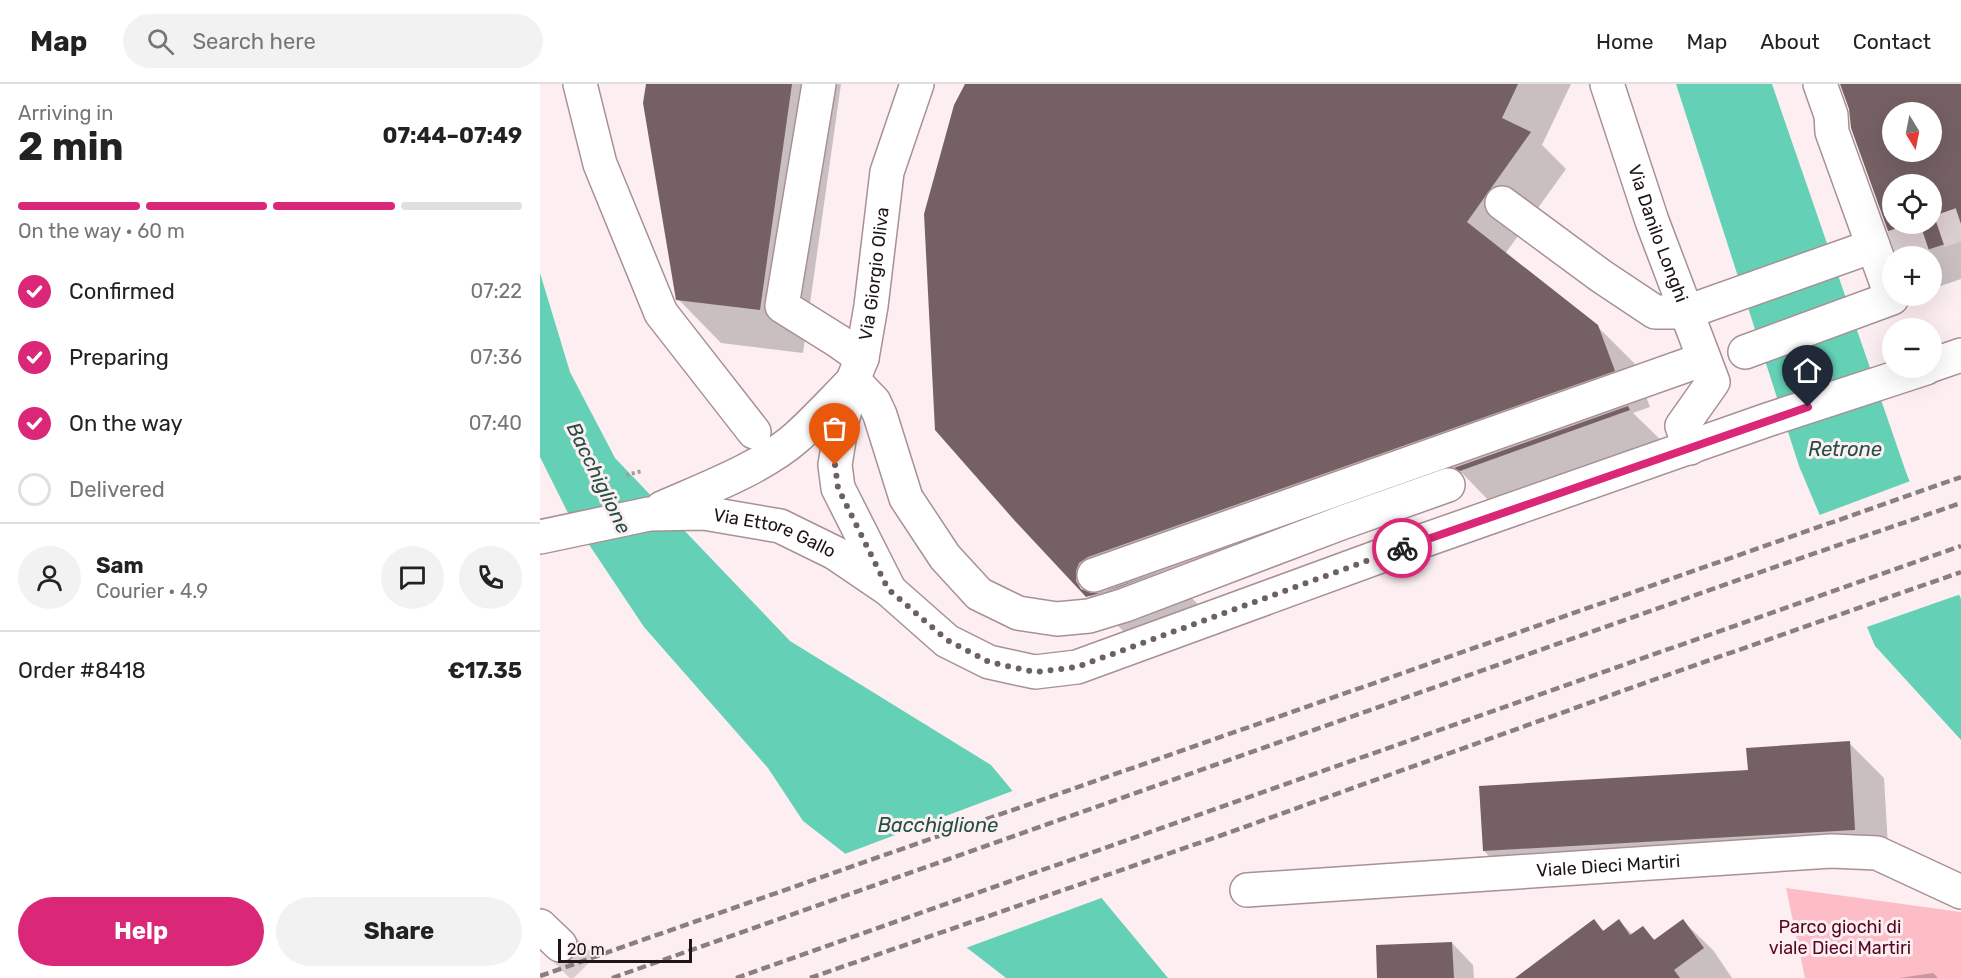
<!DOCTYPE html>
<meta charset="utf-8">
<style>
:root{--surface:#fff;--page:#f2f2f2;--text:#222;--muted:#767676;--line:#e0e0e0;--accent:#db2777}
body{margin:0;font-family:Rubik,sans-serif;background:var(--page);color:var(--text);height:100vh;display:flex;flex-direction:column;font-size:22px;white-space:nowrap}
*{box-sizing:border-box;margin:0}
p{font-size:20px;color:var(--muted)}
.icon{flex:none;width:33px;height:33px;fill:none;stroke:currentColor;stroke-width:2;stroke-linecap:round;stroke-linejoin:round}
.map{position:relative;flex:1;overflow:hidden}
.details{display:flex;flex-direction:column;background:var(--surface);width:540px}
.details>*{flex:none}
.needle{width:39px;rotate:170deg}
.tools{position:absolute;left:1342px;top:18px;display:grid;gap:12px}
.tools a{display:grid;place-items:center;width:60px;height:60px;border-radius:50%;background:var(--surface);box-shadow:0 6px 24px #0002;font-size:30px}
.scale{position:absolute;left:18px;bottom:15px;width:134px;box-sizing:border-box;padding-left:6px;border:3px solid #1d1516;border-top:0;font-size:16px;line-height:21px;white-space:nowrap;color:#1d1516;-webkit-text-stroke:4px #fdeff1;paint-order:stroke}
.pin{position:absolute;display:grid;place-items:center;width:51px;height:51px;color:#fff;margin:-62px -26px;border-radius:50% 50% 50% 0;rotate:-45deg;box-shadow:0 0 6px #0007}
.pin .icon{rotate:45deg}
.courier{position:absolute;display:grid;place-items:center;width:60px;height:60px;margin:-30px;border:4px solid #db2777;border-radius:50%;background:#fff;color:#222;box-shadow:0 2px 8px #0007}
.overview em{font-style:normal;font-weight:700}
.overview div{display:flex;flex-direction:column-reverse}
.overview{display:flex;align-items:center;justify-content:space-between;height:102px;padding:0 18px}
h1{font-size:39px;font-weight:700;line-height:45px}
.bar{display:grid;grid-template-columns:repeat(4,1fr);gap:9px 6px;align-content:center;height:72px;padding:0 18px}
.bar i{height:8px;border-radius:4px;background:var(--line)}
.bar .selected{background:var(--accent)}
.bar p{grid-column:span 4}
.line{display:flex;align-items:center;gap:15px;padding:0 18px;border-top:2px solid var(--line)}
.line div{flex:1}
.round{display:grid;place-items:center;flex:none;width:63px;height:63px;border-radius:32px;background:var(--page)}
ol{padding:0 18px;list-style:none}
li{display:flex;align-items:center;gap:18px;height:66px}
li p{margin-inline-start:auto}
li .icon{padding:6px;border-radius:50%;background:var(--accent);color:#fff;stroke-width:4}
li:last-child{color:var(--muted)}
li i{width:33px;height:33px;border:3px solid var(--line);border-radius:50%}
.cta{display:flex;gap:12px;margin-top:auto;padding:12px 18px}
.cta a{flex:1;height:69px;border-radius:36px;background:var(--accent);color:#fff;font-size:24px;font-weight:700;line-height:69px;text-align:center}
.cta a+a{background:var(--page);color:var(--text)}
header{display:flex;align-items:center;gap:36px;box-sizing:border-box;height:84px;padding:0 30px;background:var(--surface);border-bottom:2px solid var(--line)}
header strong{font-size:28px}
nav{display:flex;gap:33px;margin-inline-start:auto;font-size:21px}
.search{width:420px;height:54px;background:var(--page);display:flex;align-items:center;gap:15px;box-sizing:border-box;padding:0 21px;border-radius:33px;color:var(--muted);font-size:22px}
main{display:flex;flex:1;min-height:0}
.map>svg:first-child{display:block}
</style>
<header>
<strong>Map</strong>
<div class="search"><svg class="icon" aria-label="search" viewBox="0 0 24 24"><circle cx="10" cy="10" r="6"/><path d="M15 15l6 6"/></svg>Search here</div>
<nav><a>Home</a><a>Map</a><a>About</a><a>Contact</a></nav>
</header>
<main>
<section class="details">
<div class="overview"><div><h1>2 min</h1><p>Arriving in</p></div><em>07:44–07:49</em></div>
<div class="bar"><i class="selected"></i><i class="selected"></i><i class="selected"></i><i></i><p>On the way · 60 m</p></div>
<ol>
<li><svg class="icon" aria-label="check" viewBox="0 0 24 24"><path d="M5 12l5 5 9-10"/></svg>Confirmed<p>07:22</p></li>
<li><svg class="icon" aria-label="check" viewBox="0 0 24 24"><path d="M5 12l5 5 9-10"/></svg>Preparing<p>07:36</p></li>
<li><svg class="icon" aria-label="check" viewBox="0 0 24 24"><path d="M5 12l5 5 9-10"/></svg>On the way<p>07:40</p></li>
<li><i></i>Delivered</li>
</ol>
<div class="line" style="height:108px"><a class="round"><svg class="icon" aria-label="person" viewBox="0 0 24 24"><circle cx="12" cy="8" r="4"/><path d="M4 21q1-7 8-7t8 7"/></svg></a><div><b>Sam</b><p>Courier · 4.9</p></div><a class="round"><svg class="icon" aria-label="chat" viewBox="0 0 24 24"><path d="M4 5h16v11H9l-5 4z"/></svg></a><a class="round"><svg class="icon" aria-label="phone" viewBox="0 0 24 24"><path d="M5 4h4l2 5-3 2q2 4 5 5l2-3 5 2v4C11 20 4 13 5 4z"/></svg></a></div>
<div class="line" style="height:78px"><div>Order #8418</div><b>€17.35</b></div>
<div class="cta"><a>Help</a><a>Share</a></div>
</section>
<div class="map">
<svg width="1421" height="894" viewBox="0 0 1421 894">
<rect width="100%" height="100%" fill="#fdeff1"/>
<!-- green -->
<path fill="#fcbdc7" d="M1246,804L1421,828V894H1265Z"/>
<!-- water -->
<g fill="#64d0b5">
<path d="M1136,0H1232L1367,391L1421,515V656L1335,562L1259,382Z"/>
<path d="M0,189L30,288L75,374L250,557L451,681L628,894H466L263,737L228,684L104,543L28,429L0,373Z"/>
</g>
<!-- pier -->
<g fill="#fdeff1">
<path d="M1373,396L1421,510L1324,544L1277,432Z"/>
<path d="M475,706L564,813L423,865L302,771Z"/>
</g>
<!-- shadow -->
<g fill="#0003" fill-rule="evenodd">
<path d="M107,0H301L263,269L181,259L138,215Z"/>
<path d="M427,0H1031L1002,61L1026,85L965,170L1057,242L1094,279L1110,323L1093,329L1124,359L951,419L922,389L630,493L660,522L584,548L476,436Z"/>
<path d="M1301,0H1421V195L1392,205V172H1359L1312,44L1310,24ZM1353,28H1392V68H1353ZM1353,100H1392V140H1353Z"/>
<path d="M1309,659L1344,694L1349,780L979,802L944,767Z"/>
<path d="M1054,837L1065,848L1079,837L1093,851L1103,844L1116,857L1143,837L1173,866L1192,894H977Z"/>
<path d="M912,859L933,881L934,894H839Z"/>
<path d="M1393,889L1398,894H1359Z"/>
</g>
<!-- building -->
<g fill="#756164" fill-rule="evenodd">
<path d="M106,0H252L220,226L136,216L103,19Z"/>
<path d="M425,0H978L962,34L991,48L927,138L1058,241L1075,287L548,473L539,479L536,487V497L541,505L551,509H560L625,486L579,503L546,513L475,437L395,346L384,130L414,21Z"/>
<path d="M1300,0H1421V155L1368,172H1357L1311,44L1309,25ZM1353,28H1392V68H1353ZM1353,100H1392V140H1353Z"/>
<path d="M1088,322L1090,326L920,387L914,384Z"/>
<path d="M1310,657L1315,746L943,767L939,702L1208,686L1206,664Z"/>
<path d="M1054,835L1063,847L1079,835L1090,851L1103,842L1114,856L1143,835L1164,864L1134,886L1140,894H975Z"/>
<path d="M912,858L914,894H837L836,861Z"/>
</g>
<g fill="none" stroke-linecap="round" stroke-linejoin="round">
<!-- minor-tunnel -->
<path stroke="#dbced0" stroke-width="33" stroke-dasharray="33 16" stroke-linecap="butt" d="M1353,163L1421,140"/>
<!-- major-tunnel -->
<path stroke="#dbced0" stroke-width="33" stroke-dasharray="33 16" stroke-linecap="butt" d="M20,861L53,894"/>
<defs>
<g id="minor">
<path d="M40,0L60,80L121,229L214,348"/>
<path d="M279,0L242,222L298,257L322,274"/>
<path id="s1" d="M1067,0L1112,137L1173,298L1142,342L1150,364"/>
<path d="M962,119L1061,192L1115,228H1147L1333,162"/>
<path d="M1205,268L1352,214L1292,48L1291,31L1280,0"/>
<path d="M313,296L334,318L340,331L366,414L405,473L439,510L478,529L517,535L549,532L585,521L801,439L908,401"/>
<path d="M554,491L1164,275"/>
<path id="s2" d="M707,806L1291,767L1337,769L1421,808"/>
</g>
<g id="major">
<path d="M1392,281L1421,271"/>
<path d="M122,424C165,405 222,384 257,353C276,336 294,316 312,298"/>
<path id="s3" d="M0,453L109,430L164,429L240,442L295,469L348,505L407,557L449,578L495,588L537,583L868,462L1227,336L1386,284"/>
<path id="s4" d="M348,503L298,404L295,381L302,337L313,296L322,274L331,222L347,88L377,0"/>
<path d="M0,842L20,861"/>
</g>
</defs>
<!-- minor casing -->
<use href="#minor" stroke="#a79194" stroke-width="36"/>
<!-- major casing -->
<use href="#major" stroke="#a79194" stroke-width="36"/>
<!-- path -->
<path stroke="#a79c9d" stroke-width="4" stroke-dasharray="3 3" stroke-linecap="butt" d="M86,391L102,387"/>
<!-- minor -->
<use href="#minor" stroke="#fff" stroke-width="33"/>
<!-- major -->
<use href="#major" stroke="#fff" stroke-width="33"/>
<!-- rail -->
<g stroke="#8a7f80" stroke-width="4.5" stroke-dasharray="9 4.5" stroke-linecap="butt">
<path d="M0,892L1421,393"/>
<path d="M72,894L1229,485L1421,419"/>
<path d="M196,894L1421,462"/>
<path d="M270,894L685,750L1113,596L1421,488"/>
</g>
</g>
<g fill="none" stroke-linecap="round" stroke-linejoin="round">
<!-- done -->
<path stroke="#6b6163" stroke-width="6" stroke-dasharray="0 10.8" d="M295,381L298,404L348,505L407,556L449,578L495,588L537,583L862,464"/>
<!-- route -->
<path stroke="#db2777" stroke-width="8" d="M862,464L1268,323"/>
</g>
<g text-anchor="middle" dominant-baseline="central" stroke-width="6" stroke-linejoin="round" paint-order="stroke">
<!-- street labels -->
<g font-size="18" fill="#1d1516" stroke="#fdeff1">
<text stroke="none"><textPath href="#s1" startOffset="158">Via Danilo Longhi</textPath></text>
<text stroke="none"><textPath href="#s4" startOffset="330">Via Giorgio Oliva</textPath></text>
<text stroke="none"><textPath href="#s3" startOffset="240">Via Ettore Gallo</textPath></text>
<text stroke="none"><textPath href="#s2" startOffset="362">Viale Dieci Martiri</textPath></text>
</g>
<!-- park labels -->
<g font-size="18" fill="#570622" stroke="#fdeff1">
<text x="1300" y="843">Parco giochi di<tspan x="1300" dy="21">viale Dieci Martiri</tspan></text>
</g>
<!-- water labels -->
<g font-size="20" font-style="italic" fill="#215044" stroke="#fdeff1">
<text x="1305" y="365">Retrone</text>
<text transform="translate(59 394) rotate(64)">Bacchiglione</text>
<text x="398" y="741">Bacchiglione</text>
</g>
</g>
</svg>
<div class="tools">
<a><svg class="needle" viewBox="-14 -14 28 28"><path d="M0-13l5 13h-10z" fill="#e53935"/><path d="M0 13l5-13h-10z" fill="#767676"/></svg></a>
<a><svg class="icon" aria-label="locate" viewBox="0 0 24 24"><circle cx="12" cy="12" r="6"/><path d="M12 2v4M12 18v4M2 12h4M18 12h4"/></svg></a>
<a>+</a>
<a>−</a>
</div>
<div class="scale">20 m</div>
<div class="pin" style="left:295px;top:381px;background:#ea580c"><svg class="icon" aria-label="bag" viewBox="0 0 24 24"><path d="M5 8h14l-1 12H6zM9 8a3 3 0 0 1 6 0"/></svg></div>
<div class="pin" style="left:1268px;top:323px;background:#1f2937"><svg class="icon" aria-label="home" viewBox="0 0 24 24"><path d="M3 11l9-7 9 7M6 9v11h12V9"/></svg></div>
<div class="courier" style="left:862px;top:464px"><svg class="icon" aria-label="bike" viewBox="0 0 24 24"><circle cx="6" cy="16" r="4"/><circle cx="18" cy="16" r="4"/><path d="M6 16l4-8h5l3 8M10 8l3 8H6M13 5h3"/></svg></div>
</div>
</main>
